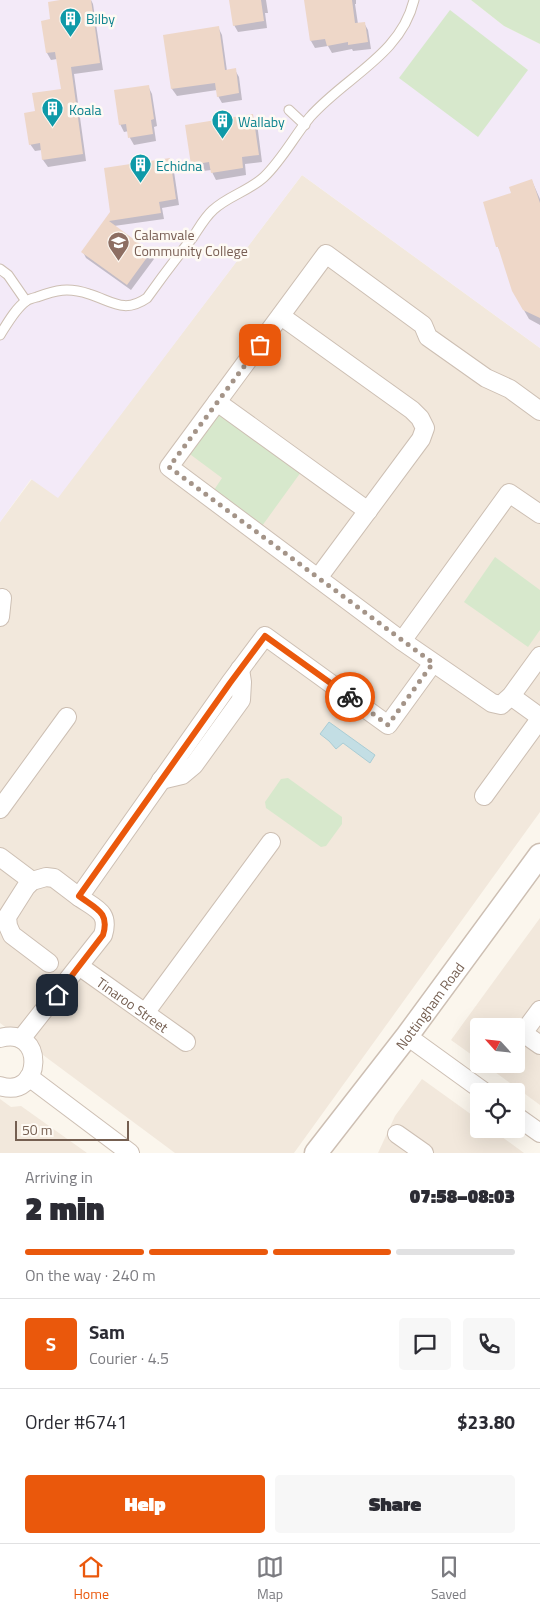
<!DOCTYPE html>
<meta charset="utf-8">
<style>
:root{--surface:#fff;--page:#f7f7f7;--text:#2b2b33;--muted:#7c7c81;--line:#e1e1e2;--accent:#ea580c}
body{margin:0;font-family:"Titillium Web",sans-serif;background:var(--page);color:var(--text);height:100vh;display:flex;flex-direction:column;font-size:19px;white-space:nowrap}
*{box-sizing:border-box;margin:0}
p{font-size:16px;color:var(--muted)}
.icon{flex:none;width:28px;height:28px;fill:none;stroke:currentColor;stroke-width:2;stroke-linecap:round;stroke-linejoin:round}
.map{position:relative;height:1153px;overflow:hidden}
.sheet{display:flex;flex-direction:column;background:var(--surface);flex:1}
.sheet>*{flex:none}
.needle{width:32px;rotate:297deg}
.buttons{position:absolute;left:470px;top:1018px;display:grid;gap:10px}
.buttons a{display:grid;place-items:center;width:55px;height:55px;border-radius:5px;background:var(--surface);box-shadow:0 5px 20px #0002;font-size:25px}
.scale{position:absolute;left:15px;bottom:12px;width:114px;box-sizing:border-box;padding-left:5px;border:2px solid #755f51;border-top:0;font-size:14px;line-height:18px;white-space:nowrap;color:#755f51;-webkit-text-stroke:4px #fefaf4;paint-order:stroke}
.pin{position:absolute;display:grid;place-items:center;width:42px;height:42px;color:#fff;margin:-21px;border-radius:10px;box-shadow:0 2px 8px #0006}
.courier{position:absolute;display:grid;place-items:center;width:50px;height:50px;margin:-25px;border:4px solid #ea580c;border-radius:50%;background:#fff;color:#222;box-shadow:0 1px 6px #0007}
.overview em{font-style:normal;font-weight:800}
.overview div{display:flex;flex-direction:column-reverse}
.overview{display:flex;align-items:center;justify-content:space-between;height:85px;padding:0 25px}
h1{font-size:32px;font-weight:800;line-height:38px}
.bar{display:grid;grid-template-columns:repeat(4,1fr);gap:8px 5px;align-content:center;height:60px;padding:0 25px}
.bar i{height:6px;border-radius:4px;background:var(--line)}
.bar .active{background:var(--accent)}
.bar p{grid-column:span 4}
.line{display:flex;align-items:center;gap:12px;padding:0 25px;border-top:1px solid var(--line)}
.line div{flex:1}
.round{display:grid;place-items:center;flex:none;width:52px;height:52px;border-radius:5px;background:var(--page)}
.cta{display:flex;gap:10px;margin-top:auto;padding:10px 25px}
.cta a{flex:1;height:58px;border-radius:5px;background:var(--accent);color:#fff;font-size:20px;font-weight:800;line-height:58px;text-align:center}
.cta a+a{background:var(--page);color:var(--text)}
.tabs{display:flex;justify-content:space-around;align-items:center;height:70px;border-top:1px solid var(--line);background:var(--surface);font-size:14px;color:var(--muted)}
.tabs a{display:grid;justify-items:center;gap:2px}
.tabs .active{color:var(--accent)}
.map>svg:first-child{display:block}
</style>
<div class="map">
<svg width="540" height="1153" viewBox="0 0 540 1153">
<rect width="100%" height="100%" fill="#fbf6ed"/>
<!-- residential -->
<g fill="#f2e8dc">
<path d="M302,175L540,348V812L294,1153H175L0,1023V522L32,479L58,497Z"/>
<path d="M540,918V1105L484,1064H516V1026H479V1060L451,1040Z"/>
<path d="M422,1079L479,1120V1129H491L524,1153H378L395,1116Z"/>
<path d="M0,1099L11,1107L21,1106L87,1153H0Z"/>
</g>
<!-- education -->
<path fill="#f3eaf8" d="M0,0H471L504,26L540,44V348L302,175L58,498L31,479L0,522Z"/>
<!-- green -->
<g fill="#d7e8cc">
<path d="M471,0H540V44L504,26Z"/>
<path d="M450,10L528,70L478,137L399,78Z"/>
<path d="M217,411L301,472L262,526L214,490L222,478L187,452Z"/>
<path d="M495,557L540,590V630L528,647L464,602Z"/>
<path d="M288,778L342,817V824L326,846L321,847L266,808L265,802L281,779Z"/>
</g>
<!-- water -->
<path fill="#c3dee4" stroke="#aacdd5" d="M329,722L375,755L370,763L343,743L336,749L329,741L320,734Z"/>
<!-- shadow -->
<g fill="#0003">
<path d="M68,0H91L93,4L103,70L74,74L86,161L48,167L43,160L42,150L35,151L30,144L62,90L57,59L51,60L47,53L42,22L52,20Z"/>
<path d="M230,0H266L268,13H265L267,28L238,32L234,25Z"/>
<path d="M305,0H356V4H355L358,24L364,23L368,30L371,49L353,51L352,49L332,53L328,46L315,48L311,41Z"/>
<path d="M218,27L222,35L227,71L235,70L239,77L242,100L222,103L218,96L217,90L177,96L172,89L164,36Z"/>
<path d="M148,86L152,94L157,126L154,127L156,141L134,145L130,138L129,131L124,132L120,124Z"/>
<path d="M252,115L257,123L262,162L245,164L246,175L216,180L211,170L196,172L192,165Z"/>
<path d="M170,159L173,165L179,205L162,208L164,219L114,226L150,253L154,259L131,290L86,258L83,252L111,212Z"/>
<path d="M532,181L540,199V325L529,319L513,291L501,253L498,247L513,193Z"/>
</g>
<!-- building -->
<g fill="#eed7c8">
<path d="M60,0H91L100,63L71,67L83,154L42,160L40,143L29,145L24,113L35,111L32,93L61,89L55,52L46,53L41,21L50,19L48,2Z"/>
<path d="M229,0H261L264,21L233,26Z"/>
<path d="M304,0H352L355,23L365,22L368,42L348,45V42L327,46L325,39L310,41Z"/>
<path d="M219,26L225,70L236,68L239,93L217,97L215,83L171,89L163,35Z"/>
<path d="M149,85L154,119L151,120L153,134L128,138L126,124L119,125L114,90Z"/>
<path d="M253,114L259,155L242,157L243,168L211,173L209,162L191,165L185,125Z"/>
<path d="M170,158L176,199L159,202L161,213L109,221L151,252L127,285L81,252L110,212L104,168Z"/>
<path d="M532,179L540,203V318L523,310L512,291L498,247H496L483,202L511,193L509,187Z"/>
</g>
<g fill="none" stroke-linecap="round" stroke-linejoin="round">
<defs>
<g id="service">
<path d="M289,110L305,125"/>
<path d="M0,269L8,275L26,301"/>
<path d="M0,335C7,324 15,309 26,301C29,299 33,298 37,297C56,290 68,287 89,294C112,301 124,314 147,298C162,277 177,257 193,237C199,228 205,217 213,210C228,196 249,191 264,177C282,160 295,135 310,117C345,77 401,55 414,0"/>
</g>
<g id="minor">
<path d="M281,316L412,410L420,418L425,428L421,439L318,578"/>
<path d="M217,402L368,511"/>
<path d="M540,514L509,493L402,641L492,703L501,705L511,696L540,656"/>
<path d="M0,617L2,598"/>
<path d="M402,641L169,467L326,254L423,325L428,337L486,378L510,389L540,411"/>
<path d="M511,696L540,717"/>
<path d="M161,780L182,775L194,765L241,700L242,682L240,669"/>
<path d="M484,796L540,719"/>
<path d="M0,809L67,717"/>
<path d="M0,857L32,881"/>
<path d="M49,963L12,935L8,926L7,917L26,887L32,881L46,877L54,878L79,897"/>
<path id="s1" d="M79,966L186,1042"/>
<path d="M540,1010L523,1033L540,1045"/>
<path d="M145,1013L271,842"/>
<path d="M407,1036L483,1091"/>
<path d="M0,1038C46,1025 43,1100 0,1086"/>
<path d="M21,1039L103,935C110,912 96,909 79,897L230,683L265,636L388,725L433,663"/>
<path d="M29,1077L130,1153"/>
<path d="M516,1116L540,1133"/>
<path d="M397,1134L424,1153"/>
</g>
<g id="tertiary">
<path id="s2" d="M316,1153L407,1036L540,855"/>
</g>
</defs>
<!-- service casing -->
<use href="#service" stroke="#cdbfb3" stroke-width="11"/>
<!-- minor casing -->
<use href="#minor" stroke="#cdbfb3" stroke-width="20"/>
<!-- tertiary casing -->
<use href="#tertiary" stroke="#cdbfb3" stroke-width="25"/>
<!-- service -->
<use href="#service" stroke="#fff" stroke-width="9"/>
<!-- minor -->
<use href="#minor" stroke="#fff" stroke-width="18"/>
<!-- tertiary -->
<use href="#tertiary" stroke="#fff" stroke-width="22"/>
</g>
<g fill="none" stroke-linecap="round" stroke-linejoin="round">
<!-- done -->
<path stroke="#a49488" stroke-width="5" stroke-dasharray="0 9" d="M260,345L169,467L433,663L388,725L350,697"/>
<!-- route -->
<path stroke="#ea580c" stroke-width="6" d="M57,995L103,935C110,912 96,909 79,896L230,683L265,636L350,697"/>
</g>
<!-- icons -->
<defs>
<symbol id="building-pin" viewBox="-11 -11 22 30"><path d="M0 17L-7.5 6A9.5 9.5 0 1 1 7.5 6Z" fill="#0f9aa8" stroke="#fefaf4"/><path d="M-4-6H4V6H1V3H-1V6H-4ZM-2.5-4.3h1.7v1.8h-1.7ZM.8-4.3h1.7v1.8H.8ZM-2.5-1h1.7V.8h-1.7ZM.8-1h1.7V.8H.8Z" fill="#fff"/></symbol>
<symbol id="school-pin" viewBox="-11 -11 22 30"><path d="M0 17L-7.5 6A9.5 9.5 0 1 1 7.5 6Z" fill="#8d6e63" stroke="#fefaf4"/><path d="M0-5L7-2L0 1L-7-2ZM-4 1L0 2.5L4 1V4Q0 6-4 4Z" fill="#fff"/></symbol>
</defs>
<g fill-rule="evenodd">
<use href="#building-pin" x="58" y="6" width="25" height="34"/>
<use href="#building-pin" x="40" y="96" width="25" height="34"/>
<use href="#building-pin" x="210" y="108" width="25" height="34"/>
<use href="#building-pin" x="128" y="152" width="25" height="34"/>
<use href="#school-pin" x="106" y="230" width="25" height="34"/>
</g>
<g text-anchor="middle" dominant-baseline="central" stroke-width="5" stroke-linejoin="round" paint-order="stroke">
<!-- culture labels -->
<g font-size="14" fill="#0d838f" stroke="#fefaf4" text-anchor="start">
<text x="86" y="18">Bilby</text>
<text x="69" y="109">Koala</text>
<text x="238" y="121">Wallaby</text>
<text x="156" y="165">Echidna</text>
</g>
<!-- education labels -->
<g font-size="14" fill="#785e54" stroke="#fefaf4" text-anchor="start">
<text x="134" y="234">Calamvale<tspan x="134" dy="16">Community College</tspan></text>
</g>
<!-- street labels -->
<g font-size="14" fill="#755f51" stroke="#fefaf4">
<text stroke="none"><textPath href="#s1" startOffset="66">Tinaroo Street</textPath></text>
<text stroke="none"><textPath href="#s2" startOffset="186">Nottingham Road</textPath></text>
</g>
</g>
</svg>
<div class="buttons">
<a><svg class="needle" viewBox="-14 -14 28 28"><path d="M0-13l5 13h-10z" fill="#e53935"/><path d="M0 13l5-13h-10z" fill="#7c7c81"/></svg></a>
<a><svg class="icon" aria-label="locate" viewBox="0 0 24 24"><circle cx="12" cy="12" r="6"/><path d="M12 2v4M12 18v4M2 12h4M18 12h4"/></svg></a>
</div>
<div class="scale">50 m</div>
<div class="pin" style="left:260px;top:345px;background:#ea580c"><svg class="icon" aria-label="bag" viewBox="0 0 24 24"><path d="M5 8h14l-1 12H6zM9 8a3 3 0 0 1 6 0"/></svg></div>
<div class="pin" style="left:57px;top:995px;background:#1f2937"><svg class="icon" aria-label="home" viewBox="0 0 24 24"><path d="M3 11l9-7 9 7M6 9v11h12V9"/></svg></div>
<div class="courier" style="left:350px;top:697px"><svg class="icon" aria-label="bike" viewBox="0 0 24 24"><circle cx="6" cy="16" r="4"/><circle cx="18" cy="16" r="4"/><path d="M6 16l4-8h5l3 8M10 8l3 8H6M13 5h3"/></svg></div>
</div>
<section class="sheet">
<div class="overview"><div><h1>2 min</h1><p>Arriving in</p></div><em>07:58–08:03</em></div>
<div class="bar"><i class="active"></i><i class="active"></i><i class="active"></i><i></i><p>On the way · 240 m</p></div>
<div class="line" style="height:90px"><b class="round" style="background:var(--accent);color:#fff">S</b><div><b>Sam</b><p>Courier · 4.5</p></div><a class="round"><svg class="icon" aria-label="chat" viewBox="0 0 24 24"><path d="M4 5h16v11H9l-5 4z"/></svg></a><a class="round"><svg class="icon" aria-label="phone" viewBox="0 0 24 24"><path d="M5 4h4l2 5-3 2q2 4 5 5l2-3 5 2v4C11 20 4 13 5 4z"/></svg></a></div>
<div class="line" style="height:65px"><div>Order #6741</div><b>$23.80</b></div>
<div class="cta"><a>Help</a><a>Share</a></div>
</section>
<nav class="tabs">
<a class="active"><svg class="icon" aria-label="home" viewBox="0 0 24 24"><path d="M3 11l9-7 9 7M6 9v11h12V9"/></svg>Home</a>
<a><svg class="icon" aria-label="map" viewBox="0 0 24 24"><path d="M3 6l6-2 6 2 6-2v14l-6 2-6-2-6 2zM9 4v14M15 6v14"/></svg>Map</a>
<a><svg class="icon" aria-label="saved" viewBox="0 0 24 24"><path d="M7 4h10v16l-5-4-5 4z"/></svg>Saved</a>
</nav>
